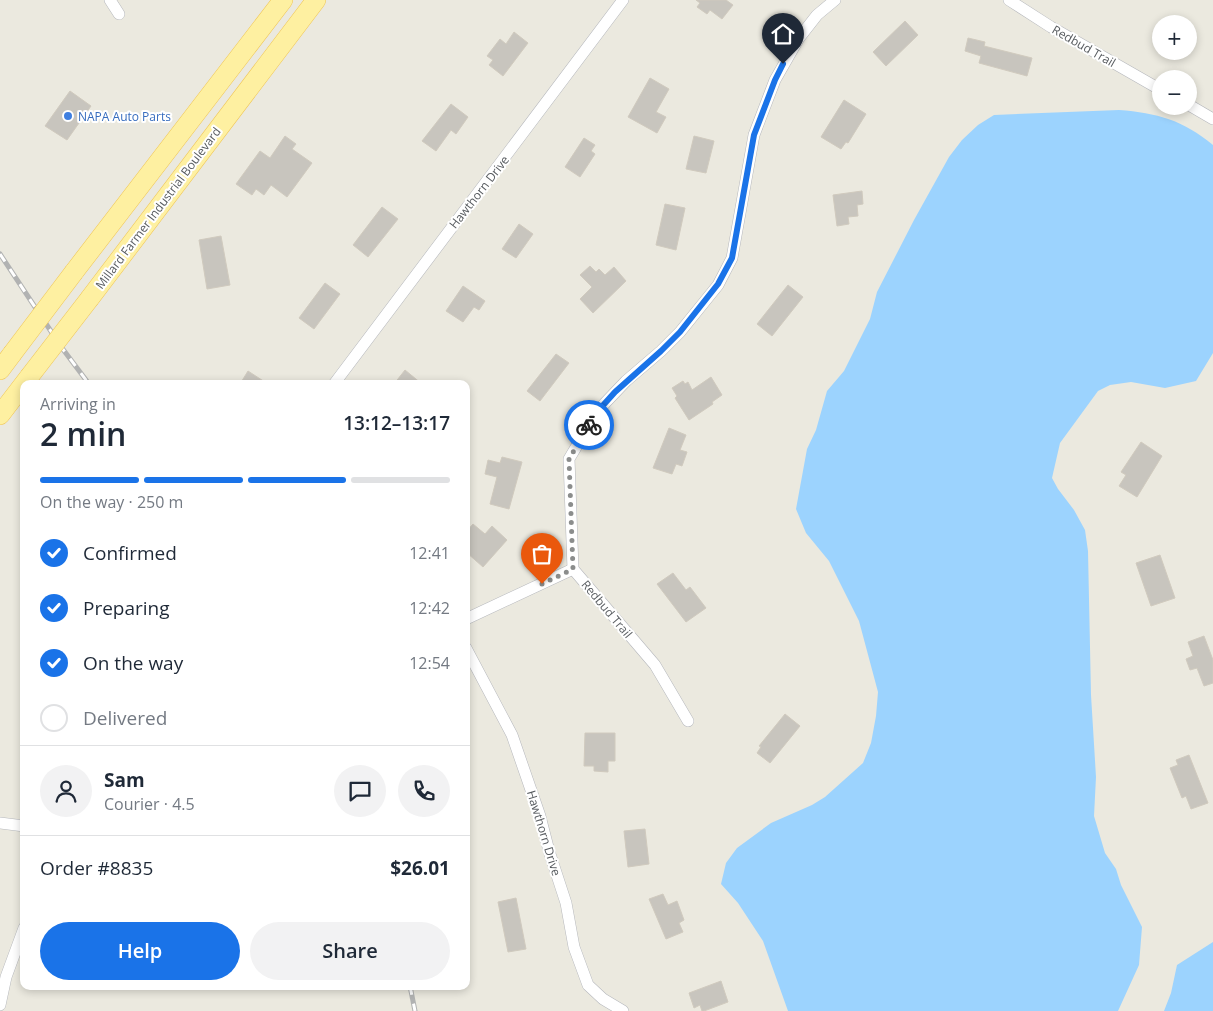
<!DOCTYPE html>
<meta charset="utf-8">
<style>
:root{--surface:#fff;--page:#f2f2f3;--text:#1f2937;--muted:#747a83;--line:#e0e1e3;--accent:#1a73e8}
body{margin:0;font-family:"Open Sans",sans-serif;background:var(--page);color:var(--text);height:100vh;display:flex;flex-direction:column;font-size:19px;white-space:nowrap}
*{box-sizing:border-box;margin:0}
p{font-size:16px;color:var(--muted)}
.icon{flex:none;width:28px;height:28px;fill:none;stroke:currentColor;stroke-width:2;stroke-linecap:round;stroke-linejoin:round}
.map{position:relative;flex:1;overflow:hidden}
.drawer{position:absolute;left:20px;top:380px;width:450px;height:610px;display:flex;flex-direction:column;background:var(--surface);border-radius:10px;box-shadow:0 2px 8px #0003}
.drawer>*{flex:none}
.buttons{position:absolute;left:1152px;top:15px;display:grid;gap:10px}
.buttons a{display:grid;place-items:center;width:45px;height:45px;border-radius:50%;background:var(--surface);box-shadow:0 2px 8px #0003;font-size:25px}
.pin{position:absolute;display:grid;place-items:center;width:42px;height:42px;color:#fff;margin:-51px -21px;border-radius:50% 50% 50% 0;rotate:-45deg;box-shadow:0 0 5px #0007}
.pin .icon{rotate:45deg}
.courier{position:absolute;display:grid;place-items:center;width:50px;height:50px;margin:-25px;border:4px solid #1a73e8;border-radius:50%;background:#fff;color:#222;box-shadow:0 1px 6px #0007}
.head em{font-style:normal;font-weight:600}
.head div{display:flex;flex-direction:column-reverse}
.head{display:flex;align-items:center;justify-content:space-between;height:85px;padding:0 20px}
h1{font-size:32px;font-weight:600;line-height:38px}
.bar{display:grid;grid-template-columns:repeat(4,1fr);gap:8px 5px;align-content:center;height:60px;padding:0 20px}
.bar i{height:6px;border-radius:4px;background:var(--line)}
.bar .selected{background:var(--accent)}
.bar p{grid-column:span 4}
.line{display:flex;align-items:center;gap:12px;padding:0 20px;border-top:1px solid var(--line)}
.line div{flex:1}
.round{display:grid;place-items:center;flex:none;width:52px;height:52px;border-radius:26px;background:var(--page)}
ol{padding:0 20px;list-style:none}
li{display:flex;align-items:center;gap:15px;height:55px}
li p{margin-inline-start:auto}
li .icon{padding:5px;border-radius:50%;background:var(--accent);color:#fff;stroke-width:4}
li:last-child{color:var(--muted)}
li i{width:28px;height:28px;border:2px solid var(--line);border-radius:50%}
.action{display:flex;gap:10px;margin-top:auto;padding:10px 20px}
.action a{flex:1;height:58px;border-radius:30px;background:var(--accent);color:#fff;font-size:20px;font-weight:600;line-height:58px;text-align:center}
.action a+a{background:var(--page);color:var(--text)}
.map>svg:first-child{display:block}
</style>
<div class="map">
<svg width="1213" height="1011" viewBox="0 0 1213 1011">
<rect width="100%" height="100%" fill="#ebe9df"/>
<!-- water -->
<g fill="#9cd3fe">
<path d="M1119,110C1157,113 1183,120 1213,145V353L1196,381L1165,388L1131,382L1110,385L1098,391L1060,443L1052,478L1058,489L1074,510L1085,530L1088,551L1091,695L1096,777L1094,816L1105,853L1116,869L1121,885L1142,927L1139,965L1118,1011H788L763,941L738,903L721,884L726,863L737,848L771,823L812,805L825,797L863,763L871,743L876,716L878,692L859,621L829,561L806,533L796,509L807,449L816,430L827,391L844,371L870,319L877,292L914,220L949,157L962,140L978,125L994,115Z"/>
<path d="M1213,942V1011H1164L1171,993L1177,965Z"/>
</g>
<!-- building -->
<g fill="#c8c5be" stroke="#d0cabe">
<path d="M696,0H726L733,5L722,19L710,10L707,14L697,7L700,3Z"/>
<path d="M905,21L918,35L886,66L873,52Z"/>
<path d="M514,32L528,43L503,76L489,65L493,60L487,56L500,39L506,44Z"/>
<path d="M968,38L985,42L984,46L1032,58L1027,76L979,63L981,56L965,51Z"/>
<path d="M650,78L669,89L656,112L666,117L657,133L628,117Z"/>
<path d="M70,91L91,106L67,140L45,126Z"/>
<path d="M844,100L866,114L848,143L846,142L841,149L821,137Z"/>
<path d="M451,104L468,117L456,134L451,130L436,151L422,141Z"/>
<path d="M285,136L296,144L292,149L312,163L287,197L271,185L264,195L256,189L252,195L236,184L260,151L270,158Z"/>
<path d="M694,136L714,141L706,173L686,169Z"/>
<path d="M584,138L595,145L591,151L595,154L580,177L565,167Z"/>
<path d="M862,191L863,204L857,205L858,216L848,217L849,224L837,226L833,195Z"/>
<path d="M665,204L685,208L676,250L656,245Z"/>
<path d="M382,207L398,219L368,257L353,245Z"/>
<path d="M519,224L533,234L516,258L502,249Z"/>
<path d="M221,236L230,285L207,289L199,240Z"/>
<path d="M590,266L596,272L599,269L605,275L614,267L626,281L593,313L580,299L592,287L580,275Z"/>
<path d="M325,283L340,294L314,329L299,318Z"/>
<path d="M788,285L803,297L772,336L757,324Z"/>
<path d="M463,286L485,301L479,310L474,307L463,322L446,311Z"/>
<path d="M556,354L569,363L540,401L527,391Z"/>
<path d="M405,370L422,384H394Z"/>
<path d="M248,371L268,384H240Z"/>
<path d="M711,377L722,395L712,402L713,404L689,420L675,398L677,396L672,388L683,381L685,384L688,382L692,390Z"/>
<path d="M669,428L686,435L680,450L687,452L682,466L676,464L672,474L653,468Z"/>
<path d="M1141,442L1162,456L1137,497L1119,486L1126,475L1121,472Z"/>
<path d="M502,457L522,462L509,509L490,504L497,477L485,474L488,460L500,463Z"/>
<path d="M473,524L485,534L492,526L507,540L483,567L466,552V532Z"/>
<path d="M1160,555L1175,598L1151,606L1136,563Z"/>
<path d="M673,573L686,590L690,587L706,608L686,622L657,584Z"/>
<path d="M1204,636L1213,660V683L1204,686L1197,668L1190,670L1186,659L1193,656L1188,642Z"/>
<path d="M785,714L800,726L770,763L757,753L761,747L759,746Z"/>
<path d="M585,733H615V761H608V772L594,771V766H584Z"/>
<path d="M1189,755L1208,803L1191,809L1186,796L1182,798L1170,768L1178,765L1176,760Z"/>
<path d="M645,829L649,864L628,867L624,831Z"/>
<path d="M663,894L668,905L677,901L684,920L679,923L683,932L666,939L649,899Z"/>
<path d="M516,898L526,949L508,952L498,902Z"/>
<path d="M721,981L728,1002L704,1011H702L700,1005L694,1008L689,993Z"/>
</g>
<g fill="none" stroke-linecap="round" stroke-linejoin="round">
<defs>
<g id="street">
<path d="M110,0L119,14"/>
<path d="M1009,0L1051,27L1161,90"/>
<path d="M1189,105L1213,119"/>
<path d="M334,384L623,0"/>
<path d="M466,619L573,569"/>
<path d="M466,648L512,735L540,816L549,851L566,903L574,947L588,985L603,999L623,1011"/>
<path d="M688,721L655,665L573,569L569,459L597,412L605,403L626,381L661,351L680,332L718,285L732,258L754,135L775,80L799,38L817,15L835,0"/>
<path d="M0,823L24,826"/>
<path d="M0,1005L6,977L24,928"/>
</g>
<g id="primary">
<path d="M74,272L283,0"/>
<path d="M90,298L316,0"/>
<path d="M0,370L12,354"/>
<path d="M0,415L29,377"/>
</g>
</defs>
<!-- street casing -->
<use href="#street" stroke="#b5b7bc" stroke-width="12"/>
<!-- primary casing -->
<use href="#primary" stroke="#f0c553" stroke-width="20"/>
<!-- street -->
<use href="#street" stroke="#fff" stroke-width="11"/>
<!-- primary -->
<use href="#primary" stroke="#fef0a1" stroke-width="19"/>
<defs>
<g id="rail">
<path d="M0,254L62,348L89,384"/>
<path d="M410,986L415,1011"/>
</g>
</defs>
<!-- rail casing -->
<use href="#rail" stroke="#b1b2b2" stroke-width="5"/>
<!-- rail -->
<use href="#rail" stroke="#fff" stroke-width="3" stroke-dasharray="9" stroke-linecap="butt"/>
<defs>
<g id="primary-bridge">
<path d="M12,354L74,272"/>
<path d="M29,377L90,298"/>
</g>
</defs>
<!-- primary-bridge casing -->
<use href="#primary-bridge" stroke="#f0c553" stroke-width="20" stroke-linecap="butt"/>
<!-- primary-bridge -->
<use href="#primary-bridge" stroke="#fef0a1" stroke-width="19"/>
</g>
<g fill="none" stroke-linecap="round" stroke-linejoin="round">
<!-- done -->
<path stroke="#8b8d8c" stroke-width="5" stroke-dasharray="0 9" d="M542,584L573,569L569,459L589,425"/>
<!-- route -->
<path stroke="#1a73e8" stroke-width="6" d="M589,425L597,412L615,392L661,351L680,332L718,284L732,258L754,135L775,80L783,64"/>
</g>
<!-- markers -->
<circle fill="#3f7fe0" stroke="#fff" stroke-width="2" cx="68" cy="116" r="5"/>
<g text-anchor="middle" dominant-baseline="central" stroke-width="4" stroke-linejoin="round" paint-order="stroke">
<!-- street labels -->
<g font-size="12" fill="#585c60" stroke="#fff">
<text transform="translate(1084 46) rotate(30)">Redbud Trail</text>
<text transform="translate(479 192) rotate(-52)">Hawthorn Drive</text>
<text transform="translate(158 208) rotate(-53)">Millard Farmer Industrial Boulevard</text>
<text transform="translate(607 609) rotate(50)">Redbud Trail</text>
<text transform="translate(544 833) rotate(73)">Hawthorn Drive</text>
</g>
<!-- shop labels -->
<g font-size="12" fill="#366cbe" stroke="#fff" text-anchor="start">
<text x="78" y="116">NAPA Auto Parts</text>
</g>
</g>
</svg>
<div class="buttons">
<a>+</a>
<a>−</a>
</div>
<div class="pin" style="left:542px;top:584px;background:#ea580c"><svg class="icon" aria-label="bag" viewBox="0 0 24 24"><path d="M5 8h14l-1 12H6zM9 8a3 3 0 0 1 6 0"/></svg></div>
<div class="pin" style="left:783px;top:64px;background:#1f2937"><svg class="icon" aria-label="home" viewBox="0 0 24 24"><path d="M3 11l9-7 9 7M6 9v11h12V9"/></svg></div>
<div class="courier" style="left:589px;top:425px"><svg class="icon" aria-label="bike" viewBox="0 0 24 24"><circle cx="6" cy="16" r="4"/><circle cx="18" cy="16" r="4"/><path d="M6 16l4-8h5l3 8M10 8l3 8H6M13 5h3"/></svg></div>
<section class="drawer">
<div class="head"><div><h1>2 min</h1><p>Arriving in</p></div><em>13:12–13:17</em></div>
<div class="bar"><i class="selected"></i><i class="selected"></i><i class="selected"></i><i></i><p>On the way · 250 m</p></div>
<ol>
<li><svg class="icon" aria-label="check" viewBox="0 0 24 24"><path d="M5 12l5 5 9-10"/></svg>Confirmed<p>12:41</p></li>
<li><svg class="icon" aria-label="check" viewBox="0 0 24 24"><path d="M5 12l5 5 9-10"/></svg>Preparing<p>12:42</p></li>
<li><svg class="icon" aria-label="check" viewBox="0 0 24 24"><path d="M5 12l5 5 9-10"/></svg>On the way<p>12:54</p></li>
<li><i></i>Delivered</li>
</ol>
<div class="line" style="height:90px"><a class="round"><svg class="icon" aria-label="person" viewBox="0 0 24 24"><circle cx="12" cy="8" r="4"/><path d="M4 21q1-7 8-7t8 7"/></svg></a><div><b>Sam</b><p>Courier · 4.5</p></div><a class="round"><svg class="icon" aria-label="chat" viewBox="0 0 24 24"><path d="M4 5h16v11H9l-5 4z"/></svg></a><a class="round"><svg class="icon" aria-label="phone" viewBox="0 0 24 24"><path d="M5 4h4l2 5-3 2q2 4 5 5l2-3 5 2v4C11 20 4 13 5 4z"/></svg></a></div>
<div class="line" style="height:65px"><div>Order #8835</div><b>$26.01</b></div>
<div class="action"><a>Help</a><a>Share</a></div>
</section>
</div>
